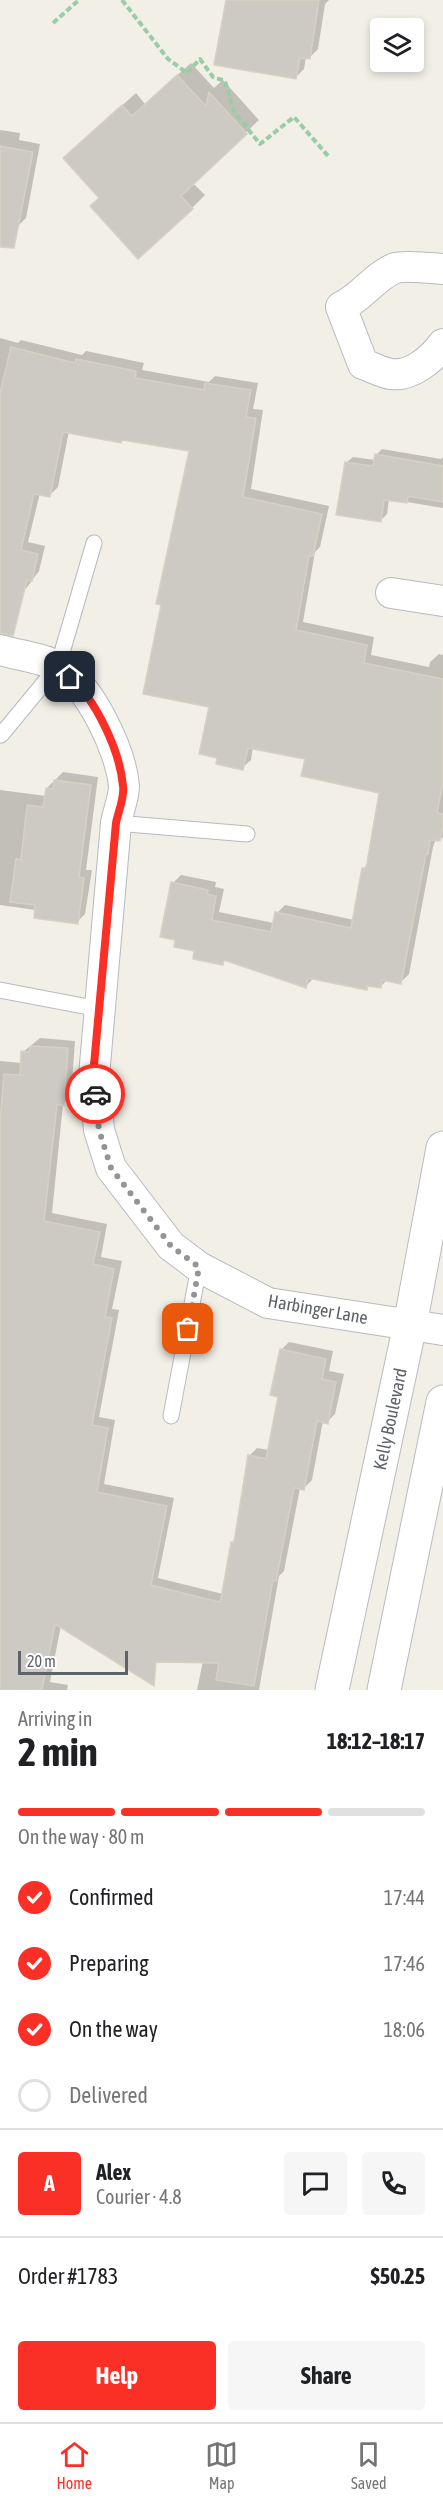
<!DOCTYPE html>
<meta charset="utf-8">
<style>
:root{--surface:#fff;--page:#f6f6f6;--text:#202124;--muted:#757577;--line:#e0e0e0;--accent:#fa2f25}
body{margin:0;font-family:"Asap Condensed",sans-serif;background:var(--page);color:var(--text);height:100vh;display:flex;flex-direction:column;font-size:22px;white-space:nowrap}
*{box-sizing:border-box;margin:0}
p{font-size:20px;color:var(--muted)}
.icon{flex:none;width:33px;height:33px;fill:none;stroke:currentColor;stroke-width:2;stroke-linecap:round;stroke-linejoin:round}
.map{position:relative;height:1690px;overflow:hidden}
.drawer{display:flex;flex-direction:column;background:var(--surface);flex:1}
.drawer>*{flex:none}
.controls{position:absolute;left:370px;top:18px;display:grid;gap:12px}
.controls a{display:grid;place-items:center;width:54px;height:54px;border-radius:6px;background:var(--surface);box-shadow:0 3px 9px #0003;font-size:30px}
.scale{position:absolute;left:18px;bottom:15px;width:110px;box-sizing:border-box;padding-left:6px;border:3px solid #5e6369;border-top:0;font-size:16px;line-height:21px;white-space:nowrap;color:#5e6369;-webkit-text-stroke:4px #fff;paint-order:stroke}
.pin{position:absolute;display:grid;place-items:center;width:51px;height:51px;color:#fff;margin:-26px;border-radius:12px;box-shadow:0 3px 9px #0006}
.courier{position:absolute;display:grid;place-items:center;width:60px;height:60px;margin:-30px;border:4px solid #fa2f25;border-radius:50%;background:#fff;color:#222;box-shadow:0 2px 8px #0007}
.summary em{font-style:normal;font-weight:700}
.summary div{display:flex;flex-direction:column-reverse}
.summary{display:flex;align-items:center;justify-content:space-between;height:102px;padding:0 18px}
h1{font-size:39px;font-weight:700;line-height:45px}
.bar{display:grid;grid-template-columns:repeat(4,1fr);gap:9px 6px;align-content:center;height:72px;padding:0 18px}
.bar i{height:8px;border-radius:4px;background:var(--line)}
.bar .current{background:var(--accent)}
.bar p{grid-column:span 4}
.line{display:flex;align-items:center;gap:15px;padding:0 18px;border-top:2px solid var(--line)}
.line div{flex:1}
.round{display:grid;place-items:center;flex:none;width:63px;height:63px;border-radius:6px;background:var(--page)}
ol{padding:0 18px;list-style:none}
li{display:flex;align-items:center;gap:18px;height:66px}
li p{margin-inline-start:auto}
li .icon{padding:6px;border-radius:50%;background:var(--accent);color:#fff;stroke-width:4}
li:last-child{color:var(--muted)}
li i{width:33px;height:33px;border:3px solid var(--line);border-radius:50%}
.primary-button{display:flex;gap:12px;margin-top:auto;padding:12px 18px}
.primary-button a{flex:1;height:69px;border-radius:6px;background:var(--accent);color:#fff;font-size:24px;font-weight:700;line-height:69px;text-align:center}
.primary-button a+a{background:var(--page);color:var(--text)}
.tab-bar{display:flex;justify-content:space-around;align-items:center;height:84px;border-top:2px solid var(--line);background:var(--surface);font-size:16px;color:var(--muted)}
.tab-bar a{display:grid;justify-items:center;gap:3px}
.tab-bar .current{color:var(--accent)}
.map>svg:first-child{display:block}
</style>
<div class="map">
<svg width="443" height="1690" viewBox="0 0 443 1690">
<rect width="100%" height="100%" fill="#f2efe7"/>
<!-- shadow -->
<g fill="#0003">
<path d="M227,0H329L325,4L318,49L309,58L306,57L304,69L296,77Z"/>
<path d="M191,63L214,88L223,80L259,120L193,183L205,195L192,208L101,197L78,145L136,93L145,104Z"/>
<path d="M0,130L20,133L19,140L40,144L26,218L18,226L0,223Z"/>
<path d="M0,338L18,343L21,340L82,355L86,351L144,363L142,370L209,382L215,376L258,383L253,409L263,410L251,489L329,506L320,547L315,552L303,622L374,637L371,655L429,667L430,662L439,654L443,655V837L440,840L436,839L433,847L409,974L401,982L387,980L380,987L370,985L367,988L314,978L306,986L226,959L222,963L196,950L173,883L181,875L216,882L215,887L224,889L219,912L274,923L277,913L285,905L354,920L363,869L368,864L381,792L306,758L253,747L251,760L242,768L211,706L191,450L123,439L121,442L69,431L58,487L50,495L40,493L28,542L45,546L39,571L22,594L0,589Z"/>
<path d="M382,449L441,459L443,457V508L389,499L387,514L381,520L346,463L353,457L375,460L376,455Z"/>
<path d="M63,772L98,777L86,870H92L85,914L77,922L36,910L0,905V790L46,796L47,788Z"/>
<path d="M40,1038L75,1041L71,1096L63,1104L52,1213L107,1224L101,1257L122,1261L112,1309L119,1310L99,1417L115,1420L104,1484L174,1498L158,1578L223,1594L233,1543L236,1540L249,1456L257,1448L269,1450L279,1395L281,1350L289,1342L333,1351L329,1371L344,1374L335,1414L327,1422L323,1421L312,1480L304,1488H300L284,1571L279,1576L259,1690H197L203,1661L61,1625L50,1682L68,1685L67,1690H0V1061L22,1063L23,1052Z"/>
</g>
<!-- building -->
<g fill="#cdcac4" stroke="#d7d1c4" stroke-width="1.5">
<path d="M226,0H319L310,59L300,58L296,79L214,65Z"/>
<path d="M177,75L206,106L209,92L247,134L181,196L193,209L138,259L90,206L99,198L63,158L122,105L132,116Z"/>
<path d="M0,146L33,152L14,248L0,247Z"/>
<path d="M11,347L75,363L76,359L136,371L135,378L204,390L205,383L251,390L246,417L256,418L243,497L322,514L313,556H309L296,630L367,645L364,663L443,679V782L437,813L443,814V825L440,841L430,840L428,854H426L401,984L382,980L381,988L367,986V990L308,978L306,988L224,960L223,965L193,959L194,951L174,947L175,940L160,937L171,882L208,890L207,894L216,896L212,920L271,932L275,912L351,928L362,868L366,869L379,793L301,776L305,759L248,748L243,770L216,764L217,758L199,754L209,707L143,694L161,605L156,604L189,451L122,440L121,443L63,432L50,497L34,494L21,550L38,554L32,581L27,580L13,636L0,633V393Z"/>
<path d="M375,454L443,466V502L408,496L407,503L384,500L381,522L336,515L345,462L373,466Z"/>
<path d="M54,780L91,785L79,877L84,878L78,924L34,918L35,905L10,902L16,859L21,860L27,805L43,807L46,788L53,789Z"/>
<path d="M31,1046L68,1048L64,1105H57L44,1221L100,1232L93,1264L114,1269L105,1317L112,1318L92,1425L108,1428L97,1492L167,1506L151,1585L219,1602L221,1599L231,1542H234L248,1455L266,1459L278,1397L270,1395L280,1349L326,1359L322,1379L336,1382L328,1424L317,1421L304,1490L294,1488L276,1581L273,1580L254,1686L216,1680L219,1663L156,1662L154,1686L55,1624L42,1690H0V1122L4,1074L20,1075L21,1051L29,1052Z"/>
</g>
<g fill="none" stroke-linecap="round" stroke-linejoin="round">
<defs>
<g id="service">
<path d="M1,735L58,666L94,543"/>
<path d="M116,823L247,834"/>
<path d="M0,990L99,1009"/>
<path d="M171,1416L199,1267"/>
</g>
<g id="minor">
<path d="M443,269C431,268 405,265 395,268C375,276 361,298 341,307L363,364C372,367 382,373 391,374C411,377 432,359 443,344"/>
<path d="M391,593L443,601"/>
<path d="M0,650C16,655 44,658 58,667C90,685 121,751 124,786C124,797 118,812 116,823L94,1076L99,1130L111,1168L171,1246L199,1267L268,1303L443,1330"/>
</g>
<g id="secondary">
<path d="M332,1690L410,1325L443,1148"/>
<path d="M384,1690L443,1402"/>
</g>
</defs>
<!-- service casing -->
<use href="#service" stroke="#b7babf" stroke-width="17"/>
<!-- minor casing -->
<use href="#minor" stroke="#b7babf" stroke-width="32"/>
<!-- secondary casing -->
<use href="#secondary" stroke="#b8bcc1" stroke-width="35"/>
<!-- path -->
<g stroke="#99cda7" stroke-width="4" stroke-dasharray="6 3" stroke-linecap="butt">
<path d="M122,0L168,59L187,73L200,59L213,77L225,81L234,112L260,144L294,117L329,157"/>
<path d="M53,23L79,0"/>
</g>
<!-- service -->
<use href="#service" stroke="#fff" stroke-width="15"/>
<!-- minor -->
<use href="#minor" stroke="#fff" stroke-width="30"/>
<!-- secondary -->
<use href="#secondary" stroke="#fff" stroke-width="33"/>
</g>
<g fill="none" stroke-linecap="round" stroke-linejoin="round">
<!-- done -->
<path stroke="#929495" stroke-width="6" stroke-dasharray="0 10.8" d="M95,1094L99,1130L111,1168L171,1246L199,1267L188,1329"/>
<!-- route -->
<path stroke="#fa2f25" stroke-width="8" d="M70,677C96,700 120,751 123,786C125,797 118,812 116,823L93,1076L95,1094"/>
</g>
<g text-anchor="middle" dominant-baseline="central" stroke-width="4.5" stroke-linejoin="round" paint-order="stroke">
<!-- street labels -->
<g font-size="18" fill="#5e6369" stroke="#fff">
<text transform="translate(318 1309) rotate(10)">Harbinger Lane</text>
<text transform="translate(390 1419) rotate(-78)">Kelly Boulevard</text>
</g>
</g>
</svg>
<div class="controls">
<a><svg class="icon" aria-label="layers" viewBox="0 0 24 24"><path d="M12 4l9 5-9 5-9-5zM3 14l9 5 9-5"/></svg></a>
</div>
<div class="scale">20 m</div>
<div class="pin" style="left:188px;top:1329px;background:#ea580c"><svg class="icon" aria-label="bag" viewBox="0 0 24 24"><path d="M5 8h14l-1 12H6zM9 8a3 3 0 0 1 6 0"/></svg></div>
<div class="pin" style="left:70px;top:677px;background:#1f2937"><svg class="icon" aria-label="home" viewBox="0 0 24 24"><path d="M3 11l9-7 9 7M6 9v11h12V9"/></svg></div>
<div class="courier" style="left:95px;top:1094px"><svg class="icon" aria-label="car" viewBox="0 0 24 24"><path d="M5 17H2v-5l4-1 3-4h7l3 4 3 1v5h-3M9 17h6M6 11h13"/><circle cx="7" cy="17" r="2"/><circle cx="17" cy="17" r="2"/></svg></div>
</div>
<section class="drawer">
<div class="summary"><div><h1>2 min</h1><p>Arriving in</p></div><em>18:12–18:17</em></div>
<div class="bar"><i class="current"></i><i class="current"></i><i class="current"></i><i></i><p>On the way · 80 m</p></div>
<ol>
<li><svg class="icon" aria-label="check" viewBox="0 0 24 24"><path d="M5 12l5 5 9-10"/></svg>Confirmed<p>17:44</p></li>
<li><svg class="icon" aria-label="check" viewBox="0 0 24 24"><path d="M5 12l5 5 9-10"/></svg>Preparing<p>17:46</p></li>
<li><svg class="icon" aria-label="check" viewBox="0 0 24 24"><path d="M5 12l5 5 9-10"/></svg>On the way<p>18:06</p></li>
<li><i></i>Delivered</li>
</ol>
<div class="line" style="height:108px"><b class="round" style="background:var(--accent);color:#fff">A</b><div><b>Alex</b><p>Courier · 4.8</p></div><a class="round"><svg class="icon" aria-label="chat" viewBox="0 0 24 24"><path d="M4 5h16v11H9l-5 4z"/></svg></a><a class="round"><svg class="icon" aria-label="phone" viewBox="0 0 24 24"><path d="M5 4h4l2 5-3 2q2 4 5 5l2-3 5 2v4C11 20 4 13 5 4z"/></svg></a></div>
<div class="line" style="height:78px"><div>Order #1783</div><b>$50.25</b></div>
<div class="primary-button"><a>Help</a><a>Share</a></div>
</section>
<nav class="tab-bar">
<a class="current"><svg class="icon" aria-label="home" viewBox="0 0 24 24"><path d="M3 11l9-7 9 7M6 9v11h12V9"/></svg>Home</a>
<a><svg class="icon" aria-label="map" viewBox="0 0 24 24"><path d="M3 6l6-2 6 2 6-2v14l-6 2-6-2-6 2zM9 4v14M15 6v14"/></svg>Map</a>
<a><svg class="icon" aria-label="saved" viewBox="0 0 24 24"><path d="M7 4h10v16l-5-4-5 4z"/></svg>Saved</a>
</nav>
